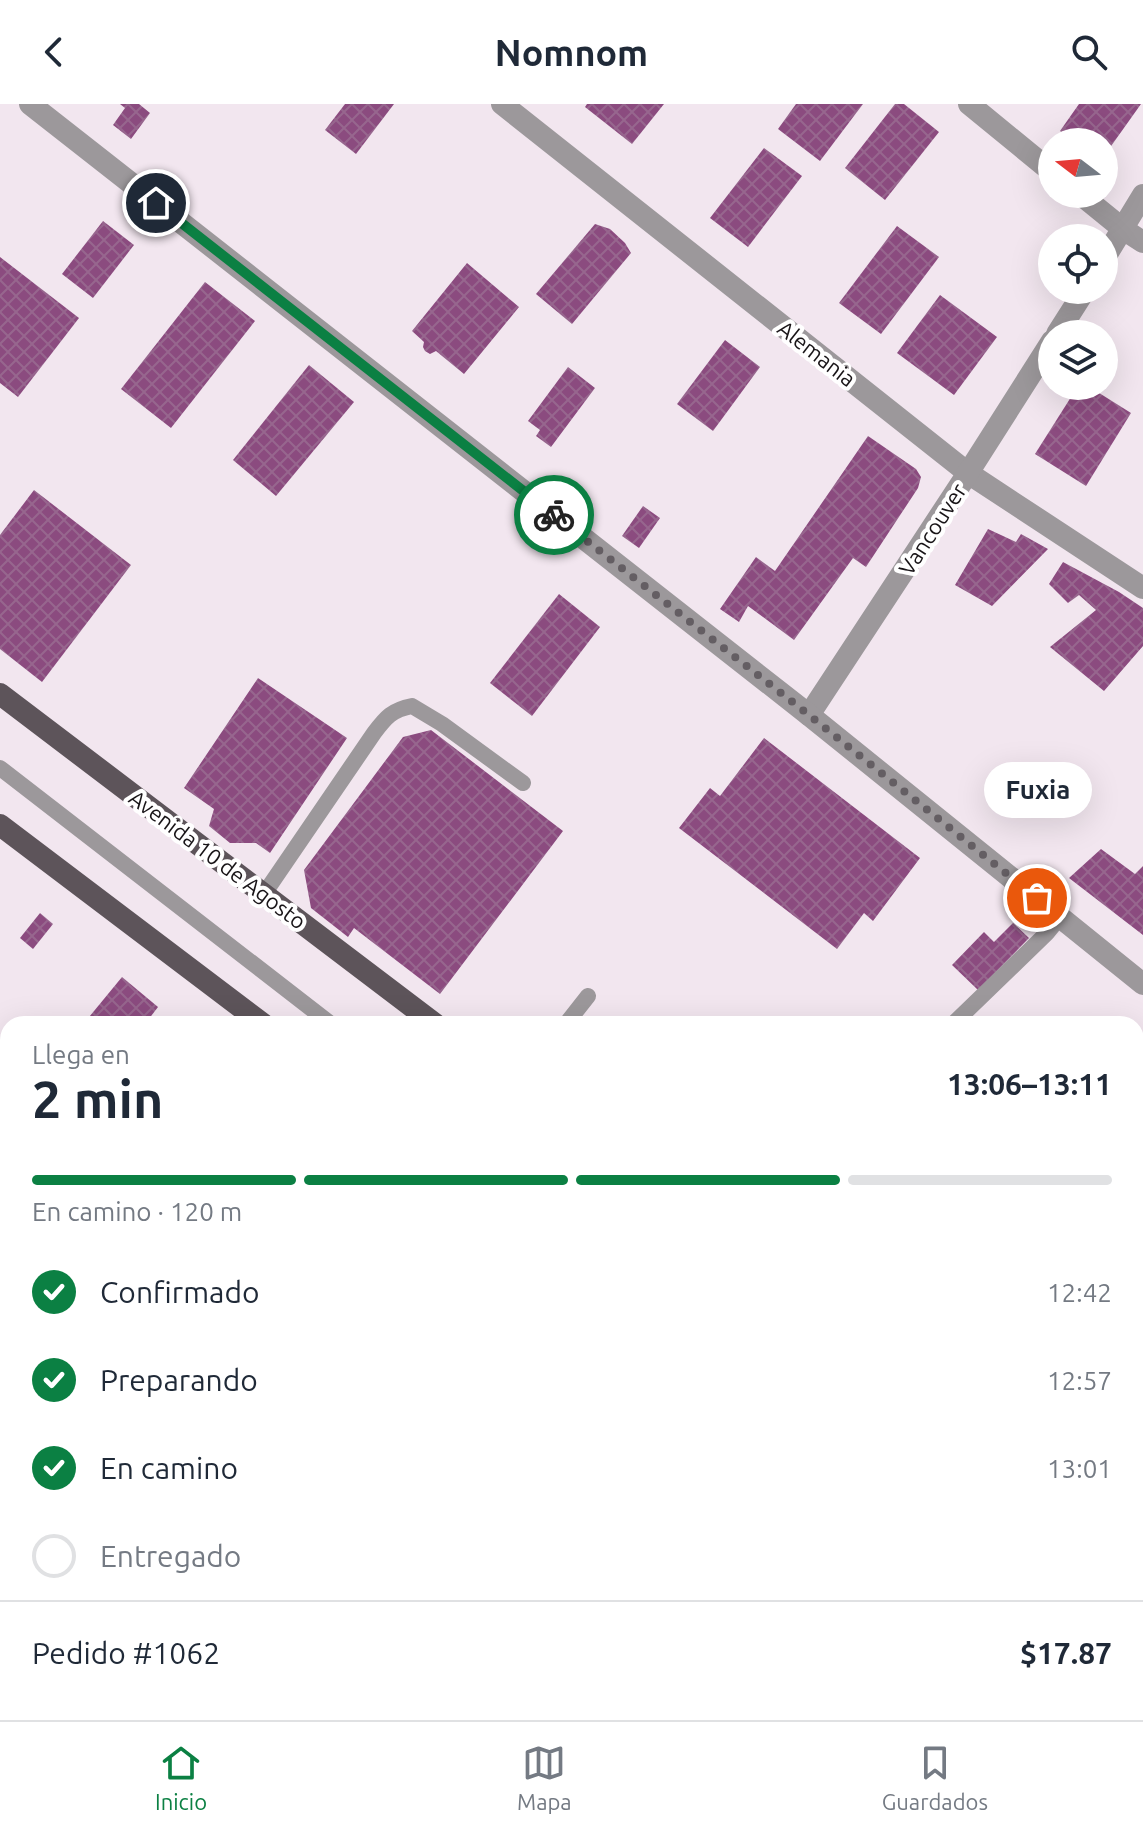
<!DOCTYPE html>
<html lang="es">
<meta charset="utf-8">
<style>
:root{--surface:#fff;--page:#f2f2f3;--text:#1f2937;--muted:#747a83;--line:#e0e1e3;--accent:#0b8043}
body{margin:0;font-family:Ubuntu,sans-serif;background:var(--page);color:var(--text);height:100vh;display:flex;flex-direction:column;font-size:30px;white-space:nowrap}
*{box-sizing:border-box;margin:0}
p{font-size:26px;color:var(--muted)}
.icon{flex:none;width:44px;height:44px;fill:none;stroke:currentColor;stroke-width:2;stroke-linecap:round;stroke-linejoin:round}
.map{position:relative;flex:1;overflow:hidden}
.sheet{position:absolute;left:0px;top:912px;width:1144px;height:704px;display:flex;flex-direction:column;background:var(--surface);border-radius:24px 24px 0 0;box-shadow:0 8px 32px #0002}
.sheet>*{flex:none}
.needle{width:52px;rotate:286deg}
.fabs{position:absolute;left:1038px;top:24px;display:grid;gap:16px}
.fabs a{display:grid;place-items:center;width:80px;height:80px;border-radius:50%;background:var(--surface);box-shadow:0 8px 32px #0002;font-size:40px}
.pin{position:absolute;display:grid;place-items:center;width:68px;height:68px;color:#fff;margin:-34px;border:4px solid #fff;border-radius:50%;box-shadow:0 2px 8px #0007}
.courier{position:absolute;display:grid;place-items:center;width:80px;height:80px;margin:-40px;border:6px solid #0b8043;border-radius:50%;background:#fff;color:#222;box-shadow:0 2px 10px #0007}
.bubble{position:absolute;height:56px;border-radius:28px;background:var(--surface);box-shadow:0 8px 32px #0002;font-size:26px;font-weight:700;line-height:56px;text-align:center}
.summary em{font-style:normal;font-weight:700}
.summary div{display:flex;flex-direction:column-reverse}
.summary{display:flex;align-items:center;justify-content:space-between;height:136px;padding:0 32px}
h1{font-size:52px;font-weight:700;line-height:60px}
.bar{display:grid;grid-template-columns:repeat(4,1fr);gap:12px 8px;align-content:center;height:96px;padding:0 32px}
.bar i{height:10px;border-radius:6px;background:var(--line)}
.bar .current{background:var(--accent)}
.bar p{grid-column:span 4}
.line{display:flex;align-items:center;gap:20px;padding:0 32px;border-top:2px solid var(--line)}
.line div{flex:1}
ol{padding:0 32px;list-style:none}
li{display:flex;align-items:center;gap:24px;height:88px}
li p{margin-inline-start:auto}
li .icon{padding:8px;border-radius:50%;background:var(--accent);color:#fff;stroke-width:4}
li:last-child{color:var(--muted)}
li i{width:44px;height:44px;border:4px solid var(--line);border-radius:50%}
header{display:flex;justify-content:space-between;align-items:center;height:104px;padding:0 32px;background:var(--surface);font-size:36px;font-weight:700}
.tab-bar{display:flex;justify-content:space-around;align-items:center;height:112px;border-top:2px solid var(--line);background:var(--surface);font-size:22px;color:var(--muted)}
.tab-bar a{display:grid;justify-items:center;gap:4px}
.tab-bar .current{color:var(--accent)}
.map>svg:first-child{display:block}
</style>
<header><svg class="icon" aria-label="back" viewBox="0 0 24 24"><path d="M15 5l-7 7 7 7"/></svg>Nomnom<svg class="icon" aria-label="search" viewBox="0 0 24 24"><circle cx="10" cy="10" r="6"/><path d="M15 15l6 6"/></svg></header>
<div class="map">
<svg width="1143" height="1616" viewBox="0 0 1143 1616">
<defs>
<pattern id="building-cross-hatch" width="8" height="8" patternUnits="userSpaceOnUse" patternTransform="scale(2)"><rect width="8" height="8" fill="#8b4b7f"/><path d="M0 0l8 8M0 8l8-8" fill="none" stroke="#97668e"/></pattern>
</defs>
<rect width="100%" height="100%" fill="#f2e6ef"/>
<!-- building -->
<g fill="url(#building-cross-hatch)">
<path d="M120,0H139L150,9L131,35L113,21L125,4Z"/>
<path d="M345,0H394L356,50L325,26Z"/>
<path d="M587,0H664L632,40L585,3Z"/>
<path d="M796,0H863L820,57L778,25Z"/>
<path d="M895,0H904L939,28L885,96L845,64Z"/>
<path d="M1079,0H1141L1104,52V38H1075L1060,27Z"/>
<path d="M764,44L802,72L748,143L710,114Z"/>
<path d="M103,117L134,141L93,194L62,170Z"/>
<path d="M595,120L610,125L625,139L631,149L572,220L536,190Z"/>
<path d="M897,122L939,153L881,230L839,199Z"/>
<path d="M0,153L79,214L18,293L0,279Z"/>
<path d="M467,159L519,203L464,270L436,247L430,250L425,247L423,243L424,238L412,227Z"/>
<path d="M205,178L255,217L171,324L121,285Z"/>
<path d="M940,191L997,233L954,291L897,249Z"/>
<path d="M725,236L760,263L713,327L677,300Z"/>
<path d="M309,261L354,298L276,392L233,356Z"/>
<path d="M568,263L595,284L551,343L536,332L540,326L528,317Z"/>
<path d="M1078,282H1088L1131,309L1086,382L1035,350Z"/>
<path d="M868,332L916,365L921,373L918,384L866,463L853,454L794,536L748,502L739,518L720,505L756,453L775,467Z"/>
<path d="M34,386L131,461L42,578L0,545V431Z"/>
<path d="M643,402L660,414L639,444L622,432Z"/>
<path d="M988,425L1016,438L1021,430L1048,445L992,502L955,481Z"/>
<path d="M1063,458L1119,488L1143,504V542L1104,587L1050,543L1096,506L1079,491L1068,499L1049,480Z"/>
<path d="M559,490L600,523L532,612L490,579Z"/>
<path d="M258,574L347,634L270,749L256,739H230L209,722L214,705L184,684Z"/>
<path d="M431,626L563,727L440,890L354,824L348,833L311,804L304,766L403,633Z"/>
<path d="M764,634L920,754L873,817L864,809L837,845L679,724L710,684L720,692Z"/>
<path d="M1101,745L1135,770L1143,762V831L1069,774Z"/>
<path d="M40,809L53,820L33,845L20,834Z"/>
<path d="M1013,819L1029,834L978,886L952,861L984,828L994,838Z"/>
<path d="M122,873L158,903L145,920H87L85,918Z"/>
<path d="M995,1608H1076L1086,1616H994Z"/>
</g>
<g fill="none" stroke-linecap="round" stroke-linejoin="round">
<!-- service -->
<g stroke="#9c989b" stroke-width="16">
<path d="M0,664L331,920"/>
<path d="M264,790L374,629C386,613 392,606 412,602L442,620L523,679"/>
<path d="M566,920L588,892"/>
<path d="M953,920L1047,829L1060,813"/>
<path d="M1136,1551L1143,1557"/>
</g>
<!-- minor -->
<g stroke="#9c989b" stroke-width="22">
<path d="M502,0L968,369L1143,484"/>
<path d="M969,0L1052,68"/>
<path d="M1080,90L1123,125L1143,138"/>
<path d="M1104,155L1143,91"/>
<path d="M1057,230L1085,186"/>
<path d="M809,611L968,369L1052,237"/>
<path d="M1136,957L1143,949"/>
<path d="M1136,1116L1143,1122"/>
<path d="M0,1551L8,1558"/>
<path d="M0,1606L8,1597"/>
<path d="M64,1608L73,1616"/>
<path d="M545,1616L553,1608"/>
</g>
<!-- tertiary -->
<path stroke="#9c989b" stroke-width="22" d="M30,0L809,611L1143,880"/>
<!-- primary -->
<g stroke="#5d545a" stroke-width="22">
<path d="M0,590L435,920"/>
<path d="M0,721L263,920"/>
<path d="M1136,1489L1143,1495"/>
<path d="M1115,1608L1125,1616"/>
</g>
</g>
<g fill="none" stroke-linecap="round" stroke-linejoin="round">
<!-- done -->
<path stroke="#645e63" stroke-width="8" stroke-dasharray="0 14.4" d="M554,411L809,611L1037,794"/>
<!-- route -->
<path stroke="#0b8043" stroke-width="10" d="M156,99L554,411"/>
</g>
<g text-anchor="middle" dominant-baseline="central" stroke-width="8" stroke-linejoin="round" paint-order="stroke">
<!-- street labels -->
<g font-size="22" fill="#181417" stroke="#fff">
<text transform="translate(817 249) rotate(38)">Alemania</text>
<text transform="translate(932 425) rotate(-57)">Vancouver</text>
<text transform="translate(218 755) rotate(37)">Avenida 10 de Agosto</text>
</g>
</g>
</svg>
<div class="fabs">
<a><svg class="needle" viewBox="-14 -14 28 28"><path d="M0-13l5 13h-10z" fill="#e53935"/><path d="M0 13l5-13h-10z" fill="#747a83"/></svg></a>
<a><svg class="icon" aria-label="locate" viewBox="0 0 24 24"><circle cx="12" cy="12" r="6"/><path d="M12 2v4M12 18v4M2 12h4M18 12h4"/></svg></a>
<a><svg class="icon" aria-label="layers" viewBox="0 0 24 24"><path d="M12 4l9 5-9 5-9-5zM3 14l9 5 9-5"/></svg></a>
</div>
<div class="pin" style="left:1037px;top:794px;background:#ea580c"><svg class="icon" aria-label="bag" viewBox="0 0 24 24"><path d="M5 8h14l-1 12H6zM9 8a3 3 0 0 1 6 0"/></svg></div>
<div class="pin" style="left:156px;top:99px;background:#1f2937"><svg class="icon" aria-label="home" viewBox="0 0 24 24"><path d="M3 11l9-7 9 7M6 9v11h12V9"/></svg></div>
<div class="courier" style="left:554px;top:411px"><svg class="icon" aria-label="bike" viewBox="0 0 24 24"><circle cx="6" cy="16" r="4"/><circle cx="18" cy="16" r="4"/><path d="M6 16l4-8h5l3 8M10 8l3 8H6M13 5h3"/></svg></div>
<div class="bubble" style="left:984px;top:658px;width:108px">Fuxia</div>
<section class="sheet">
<div class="summary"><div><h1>2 min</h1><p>Llega en</p></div><em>13:06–13:11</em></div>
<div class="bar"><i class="current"></i><i class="current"></i><i class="current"></i><i></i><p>En camino · 120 m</p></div>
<ol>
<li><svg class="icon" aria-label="check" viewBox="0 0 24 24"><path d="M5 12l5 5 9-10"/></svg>Confirmado<p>12:42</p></li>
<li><svg class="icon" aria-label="check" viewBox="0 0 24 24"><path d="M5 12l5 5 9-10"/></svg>Preparando<p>12:57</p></li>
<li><svg class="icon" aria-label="check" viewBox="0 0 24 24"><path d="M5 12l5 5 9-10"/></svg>En camino<p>13:01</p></li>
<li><i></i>Entregado</li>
</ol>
<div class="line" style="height:104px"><div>Pedido #1062</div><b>$17.87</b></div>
</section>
</div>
<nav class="tab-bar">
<a class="current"><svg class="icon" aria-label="home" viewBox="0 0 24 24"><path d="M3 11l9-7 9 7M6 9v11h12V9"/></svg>Inicio</a>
<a><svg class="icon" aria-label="map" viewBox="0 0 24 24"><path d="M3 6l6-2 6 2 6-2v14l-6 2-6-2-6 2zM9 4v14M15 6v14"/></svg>Mapa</a>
<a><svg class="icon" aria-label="saved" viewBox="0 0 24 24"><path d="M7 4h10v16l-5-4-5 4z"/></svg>Guardados</a>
</nav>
